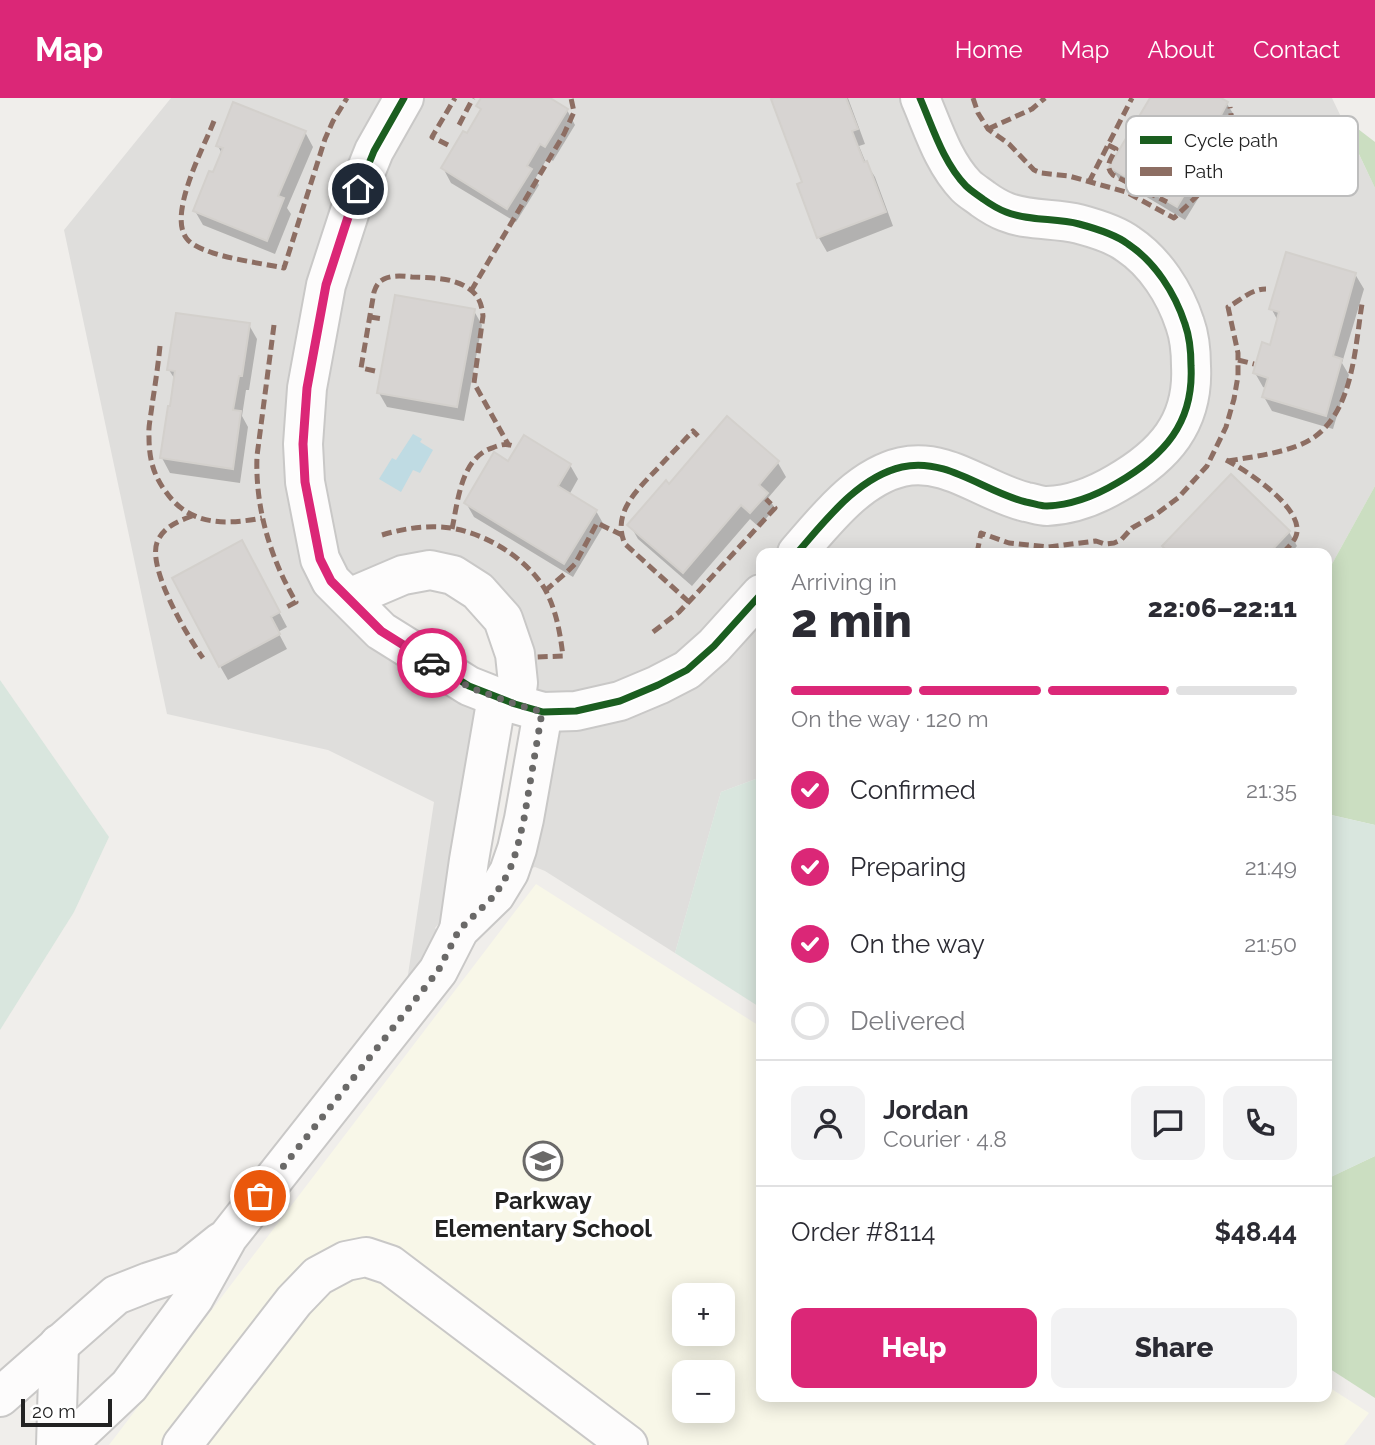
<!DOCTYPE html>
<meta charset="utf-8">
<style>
:root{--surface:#fff;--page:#f2f2f3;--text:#2b2b33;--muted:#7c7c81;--line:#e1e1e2;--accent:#db2777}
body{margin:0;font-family:Raleway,sans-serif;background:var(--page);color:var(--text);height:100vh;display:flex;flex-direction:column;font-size:26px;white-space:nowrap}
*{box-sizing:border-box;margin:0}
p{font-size:23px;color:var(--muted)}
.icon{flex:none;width:38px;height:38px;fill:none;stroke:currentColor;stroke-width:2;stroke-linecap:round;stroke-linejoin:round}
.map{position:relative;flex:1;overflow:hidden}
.panel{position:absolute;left:756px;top:450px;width:576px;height:854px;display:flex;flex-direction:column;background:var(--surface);border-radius:14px;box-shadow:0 4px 18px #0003}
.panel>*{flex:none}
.fabs{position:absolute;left:672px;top:1185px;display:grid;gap:14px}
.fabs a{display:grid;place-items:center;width:63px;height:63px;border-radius:14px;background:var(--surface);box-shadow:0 4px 18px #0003;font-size:35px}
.scale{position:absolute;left:21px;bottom:18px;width:91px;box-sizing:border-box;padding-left:7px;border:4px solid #222;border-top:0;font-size:19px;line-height:24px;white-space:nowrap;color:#222;-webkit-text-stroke:5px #fff;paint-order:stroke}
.pin{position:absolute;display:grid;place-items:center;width:60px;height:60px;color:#fff;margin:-30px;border:4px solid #fff;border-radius:50%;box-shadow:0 2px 7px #0007}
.courier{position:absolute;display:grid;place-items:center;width:70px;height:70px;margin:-35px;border:5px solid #db2777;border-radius:50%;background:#fff;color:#222;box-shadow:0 2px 9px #0007}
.summary em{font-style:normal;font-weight:800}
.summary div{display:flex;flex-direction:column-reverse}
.summary{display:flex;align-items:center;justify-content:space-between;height:119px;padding:0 35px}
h1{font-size:46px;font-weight:800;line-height:52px}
.bar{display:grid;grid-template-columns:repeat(4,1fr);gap:10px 7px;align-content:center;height:84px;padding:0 35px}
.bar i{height:9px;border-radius:5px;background:var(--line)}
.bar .selected{background:var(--accent)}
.bar p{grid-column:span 4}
.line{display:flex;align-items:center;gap:18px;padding:0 35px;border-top:2px solid var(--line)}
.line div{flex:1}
.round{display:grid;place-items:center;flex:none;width:74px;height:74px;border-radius:14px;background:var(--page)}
ol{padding:0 35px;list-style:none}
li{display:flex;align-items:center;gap:21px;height:77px}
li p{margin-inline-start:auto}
li .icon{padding:7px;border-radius:50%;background:var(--accent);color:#fff;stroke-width:4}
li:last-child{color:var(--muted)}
li i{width:38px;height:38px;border:4px solid var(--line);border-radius:50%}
.primary-button{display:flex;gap:14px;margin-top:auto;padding:14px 35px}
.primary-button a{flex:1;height:80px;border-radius:14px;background:var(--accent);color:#fff;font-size:28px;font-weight:800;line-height:80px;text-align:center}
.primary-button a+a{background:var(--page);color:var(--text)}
header{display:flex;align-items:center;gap:42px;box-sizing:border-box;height:98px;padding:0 35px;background:var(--accent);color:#fff}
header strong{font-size:33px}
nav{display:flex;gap:38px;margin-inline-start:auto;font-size:24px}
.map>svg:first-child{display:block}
</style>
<header>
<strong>Map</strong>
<nav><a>Home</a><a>Map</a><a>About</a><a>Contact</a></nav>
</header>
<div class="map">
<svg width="1375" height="1347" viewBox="0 0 1375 1347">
<rect width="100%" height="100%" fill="#f0eeeb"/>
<!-- residential -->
<g fill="#dfdedc">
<path d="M171,0H384L290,286L335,509L342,522L346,521L477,608L442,822L435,830L438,833L423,863L407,883L434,704L328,652L167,616L64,132Z"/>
<path d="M425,0H902L934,73L1076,141L1118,158L1147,186L1172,237L1175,275L1167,312L1147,342L1126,359L1075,387L1044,391L1019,386L953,357L826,396L774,455H761V469L701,536L676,558L613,587L572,597L534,595L491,483L351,481L336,457L322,384L319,348L324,294L342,193L367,117L389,62Z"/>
<path d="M938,0H1332L1375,90V388L1327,475L1326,455H821L851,420L894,389L928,383L980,404L1172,367L1187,189L1011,99L979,78L964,61Z"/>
<path d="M761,523V679L721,694L675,855L545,773L535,769L529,771L557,630Z"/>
</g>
<!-- education -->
<path fill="#f8f7e8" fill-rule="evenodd" d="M536,786L761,929V1298H1326L1327,1288L1369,1315L1344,1347H109ZM684,1197H723V1236H684ZM684,1274H723V1312H684Z"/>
<!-- forest -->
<g fill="#cbdec1">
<path d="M1341,18L1375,44V90Z"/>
<path d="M1375,388V727L1327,716V475Z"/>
<path d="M1375,1058V1300L1327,1269L1326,1081Z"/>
</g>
<!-- wetland -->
<g fill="#d9e6de">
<path d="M0,582L109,739L74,814L0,932Z"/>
<path d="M761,679V910L675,855L721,694Z"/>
<path d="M1327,716L1375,727V1058L1327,1081Z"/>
</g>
<!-- water -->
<path fill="#bfdbe3" d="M413,336L422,341L420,344L433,352L420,375L413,372L401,394L379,381L392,360L396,362Z"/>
<!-- shadow -->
<g fill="#0003">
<path d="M483,0H546L567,12L575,27L553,63L548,59L535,81L539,87L516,124L451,85L443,70L467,38L482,14L478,8Z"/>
<path d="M779,0H848L865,46L859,48L866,65L875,79L893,128L827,154L819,140L799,87L804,85Z"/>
<path d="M1152,0H1218L1227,6L1236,20L1229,31L1235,42L1224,60L1217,56L1204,79L1207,86L1185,122L1120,83L1111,69Z"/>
<path d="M305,34L313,49L287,110L291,116L275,156L203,127L195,113L214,76L222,56L218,48Z"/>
<path d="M1355,176L1364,191L1342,265L1349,277L1333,331L1272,313L1264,299L1267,291L1263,289L1255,275L1271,249L1278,223L1271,210Z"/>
<path d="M474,213L482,227L464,323L387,309L379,295Z"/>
<path d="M249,227L257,241L249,292H246L242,318L248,329L240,385L170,375L162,360L176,283L169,272Z"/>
<path d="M727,321L778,365L786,379L768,400L775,410L759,429L750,421L692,488L638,441L630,427L669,388Z"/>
<path d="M570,367L578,381L569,397L596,413L604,427L573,479L474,419L466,405Z"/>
<path d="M1289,434L1297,448L1291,455H1167L1164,449Z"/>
<path d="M250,459L287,529L278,534L287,551L228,582L220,568Z"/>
</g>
<!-- building -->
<g fill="#d7d4d2" stroke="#d3d0cc" stroke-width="2">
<path d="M481,0H550L568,11L545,49L540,46L527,68L532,71L507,111L441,70L463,33L467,35L481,11L476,8Z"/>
<path d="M774,0H846L858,31L852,33L864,64L867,63L886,114L817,140L797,86L802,84L771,1Z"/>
<path d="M1150,0H1221L1228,4L1219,21L1228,26L1216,47L1209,43L1195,67L1200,70L1177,109L1109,69Z"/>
<path d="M233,4L306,33L278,98L284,100L267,143L193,113L209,73L213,74L223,50L216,48Z"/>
<path d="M1286,154L1356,175L1333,258L1342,261L1326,318L1262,299L1268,280L1253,275L1262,244L1270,247L1279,214L1269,211Z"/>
<path d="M395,197L475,211L457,309L377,295Z"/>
<path d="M176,215L250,225L242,278H239L233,312L241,313L233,371L160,360L168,308H170L175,273L167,272Z"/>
<path d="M727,318L779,363L759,387L768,395L750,415L741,407L683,475L627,427L666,382L669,386Z"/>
<path d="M524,337L571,366L558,388L597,412L564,466L464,405L494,354L508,363Z"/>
<path d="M1231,376L1290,433L1269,455H1169L1162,448Z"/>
<path d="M242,442L280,514L271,519L280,536L219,569L172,480Z"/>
</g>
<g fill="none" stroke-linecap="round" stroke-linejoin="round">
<defs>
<g id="minor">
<path d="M404,0L374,53L351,110L326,187L307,290L303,346L305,384L320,461L331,483L381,533L469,588L515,606L543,614L576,613L620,603L658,587L687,572L714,548L761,496"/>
<path d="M797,455C825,423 858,379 902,369C947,359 984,394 1026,404C1033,405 1040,408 1047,408C1073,407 1095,398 1117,385C1164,358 1194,325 1191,268C1191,254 1190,240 1185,226C1175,195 1155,164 1128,146C1115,136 1094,130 1079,126C1056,120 1028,123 1006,114C998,111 990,106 983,101C978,97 971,93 966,88C943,64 933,30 920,0"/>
<path d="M349,500L403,477L430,472L453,477L478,493L503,521L515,556L518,585L515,606"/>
<path d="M459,832L469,762L497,599"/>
<path d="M0,1299L116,1197L149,1184L186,1172L221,1144"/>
<path d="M56,1347L59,1246"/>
<path d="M63,1347L79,1335L129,1288L194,1200L228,1139L438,873L459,832L495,797L509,774L517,751L524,721L543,614"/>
<path d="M182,1347L294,1203L318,1178L346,1163L366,1159L390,1167L628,1347"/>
</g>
</defs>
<!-- minor casing -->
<use href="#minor" stroke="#c9c8c7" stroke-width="42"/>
<!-- minor -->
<use href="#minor" stroke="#fdfcfc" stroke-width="38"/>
<!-- quiet -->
<g stroke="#8d6e63" stroke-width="5" stroke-dasharray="10 5" stroke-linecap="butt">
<path d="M973,0L978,15L988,31L1009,46L1034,72L1041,75L1069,78L1126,94L1174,120L1197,98L1233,32L1230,9"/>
<path d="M214,23C204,49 167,117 187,141C191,146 199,150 205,152C227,161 260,165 284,170L325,41L333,23L347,0"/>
<path d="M459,27L473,0"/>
<path d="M988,31L1032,11L1045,0"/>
<path d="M448,47L432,39L455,0"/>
<path d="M1108,47L1116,51C1111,61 1104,68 1113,77L1167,104"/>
<path d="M1089,84L1132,0"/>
<path d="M471,193L564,36L574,14L571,0"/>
<path d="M370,219L384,221"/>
<path d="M274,227L257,358C255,409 270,460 296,504L285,510"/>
<path d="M160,248C158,268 155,288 152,307C151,318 148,329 149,339C149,360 153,377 166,394C190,428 225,427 262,420"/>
<path d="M1238,262L1254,266"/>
<path d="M375,273L361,270L374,194C376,188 378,184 384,181C392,177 403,178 412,179C434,180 460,179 476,197C481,204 482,210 483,218L474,285L508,346"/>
<path d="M1226,362C1246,372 1306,411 1296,438C1294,444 1287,450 1283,455"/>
<path d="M1228,363C1251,359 1276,356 1297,348C1353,328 1354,255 1362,206"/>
<path d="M192,418C179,423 165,428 158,442C145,467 187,538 203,560"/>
<path d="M452,431C458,403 461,360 492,350C500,347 505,345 513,348"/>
<path d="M382,437C401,431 421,428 441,429C480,431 529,460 547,495C557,516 560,535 563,558L537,559"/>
<path d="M977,455L981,435L1009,445L1048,449L1096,443L1105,446L1114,445L1121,442L1132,430L1155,417L1178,400L1207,368L1226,329L1234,301L1238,278V255L1228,209C1241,202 1251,191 1266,191"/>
<path d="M545,493L567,474L575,466L597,425L622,437"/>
<path d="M689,504L625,446C611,415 638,391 658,370C669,358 681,346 693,333L698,338"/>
<path d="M653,534L679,514L698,494L775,410L766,401"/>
</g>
<defs>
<g id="cycleway">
<path d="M404,0L374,53L351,110L326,187L307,290L303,346L305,384L320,461L331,483L381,533L469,588L515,606L543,614L576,613L620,603L658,587L687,572L714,548L761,496"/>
<path d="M797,455C825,423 858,379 902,369C947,359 984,394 1026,404C1033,405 1040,408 1047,408C1073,407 1095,398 1117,385C1164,358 1194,325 1191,268C1191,254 1190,240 1185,226C1175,195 1155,164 1128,146C1115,136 1094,130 1079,126C1056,120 1028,123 1006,114C998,111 990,106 983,101C978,97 971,93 966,88C943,64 933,30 920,0"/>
</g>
</defs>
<!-- cycleway casing -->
<use href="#cycleway" stroke="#fff" stroke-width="11"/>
<!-- cycleway -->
<use href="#cycleway" stroke="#1b5e20" stroke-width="7"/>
</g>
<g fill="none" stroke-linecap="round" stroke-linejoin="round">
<!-- done -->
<path stroke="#6a6968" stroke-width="7" stroke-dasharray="0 12.6" d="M260,1098L438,873L459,832L495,797L509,774L517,751L524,721L542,614L515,606L469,589L432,565"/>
<!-- route -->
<path stroke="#db2777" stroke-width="9" d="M358,91L351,110L326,187L307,290L303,346L305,384L320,461L331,483L381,533L432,565"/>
</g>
<!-- icons -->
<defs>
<symbol id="school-ring" viewBox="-11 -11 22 22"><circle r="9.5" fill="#fff" stroke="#6a6968" stroke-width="1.5"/><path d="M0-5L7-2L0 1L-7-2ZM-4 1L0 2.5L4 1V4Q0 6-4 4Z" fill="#6a6968"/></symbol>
</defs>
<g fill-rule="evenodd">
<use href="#school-ring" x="521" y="1041" width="44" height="44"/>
</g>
<g text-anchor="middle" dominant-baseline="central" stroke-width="7" stroke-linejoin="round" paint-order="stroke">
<!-- poi labels -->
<g font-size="24" font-weight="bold" fill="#222" stroke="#fff">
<text x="543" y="1102">Parkway<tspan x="543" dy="28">Elementary School</tspan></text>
</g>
</g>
<!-- legend -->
<rect x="1126" y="18" width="232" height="80" rx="10" fill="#fff" stroke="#bdbdbd" stroke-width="2"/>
<rect x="1140" y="38" width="32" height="8" fill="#1b5e20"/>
<rect x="1140" y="69" width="32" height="9" fill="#8d6e63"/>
<g font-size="19" fill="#222">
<text x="1184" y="49">Cycle path</text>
<text x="1184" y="80">Path</text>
</g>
</svg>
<div class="fabs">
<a>+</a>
<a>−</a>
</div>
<div class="scale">20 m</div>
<div class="pin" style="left:260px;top:1098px;background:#ea580c"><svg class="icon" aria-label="bag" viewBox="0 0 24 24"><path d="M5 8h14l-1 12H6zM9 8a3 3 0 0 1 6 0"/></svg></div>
<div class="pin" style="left:358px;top:91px;background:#1f2937"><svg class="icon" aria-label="home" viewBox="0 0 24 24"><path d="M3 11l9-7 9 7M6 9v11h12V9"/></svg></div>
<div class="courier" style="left:432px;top:565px"><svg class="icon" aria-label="car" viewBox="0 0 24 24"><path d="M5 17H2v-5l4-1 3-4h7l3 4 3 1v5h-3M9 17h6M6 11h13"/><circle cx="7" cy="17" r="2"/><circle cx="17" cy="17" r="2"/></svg></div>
<section class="panel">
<div class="summary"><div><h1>2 min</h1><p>Arriving in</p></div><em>22:06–22:11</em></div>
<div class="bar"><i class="selected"></i><i class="selected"></i><i class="selected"></i><i></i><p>On the way · 120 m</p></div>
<ol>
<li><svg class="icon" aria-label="check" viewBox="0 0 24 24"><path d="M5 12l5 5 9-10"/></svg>Confirmed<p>21:35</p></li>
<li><svg class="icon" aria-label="check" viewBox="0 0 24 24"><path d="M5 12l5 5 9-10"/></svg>Preparing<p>21:49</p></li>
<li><svg class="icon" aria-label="check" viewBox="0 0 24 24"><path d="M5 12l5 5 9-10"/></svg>On the way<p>21:50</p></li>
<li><i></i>Delivered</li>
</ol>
<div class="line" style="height:126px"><a class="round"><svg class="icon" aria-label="person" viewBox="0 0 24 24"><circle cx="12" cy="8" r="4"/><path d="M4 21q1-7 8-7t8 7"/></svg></a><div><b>Jordan</b><p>Courier · 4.8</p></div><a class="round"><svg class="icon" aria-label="chat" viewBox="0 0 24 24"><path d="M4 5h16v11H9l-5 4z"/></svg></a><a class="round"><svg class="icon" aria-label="phone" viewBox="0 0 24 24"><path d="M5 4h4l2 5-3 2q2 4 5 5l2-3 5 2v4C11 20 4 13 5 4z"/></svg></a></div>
<div class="line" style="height:91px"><div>Order #8114</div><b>$48.44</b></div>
<div class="primary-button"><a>Help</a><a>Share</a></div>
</section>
</div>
